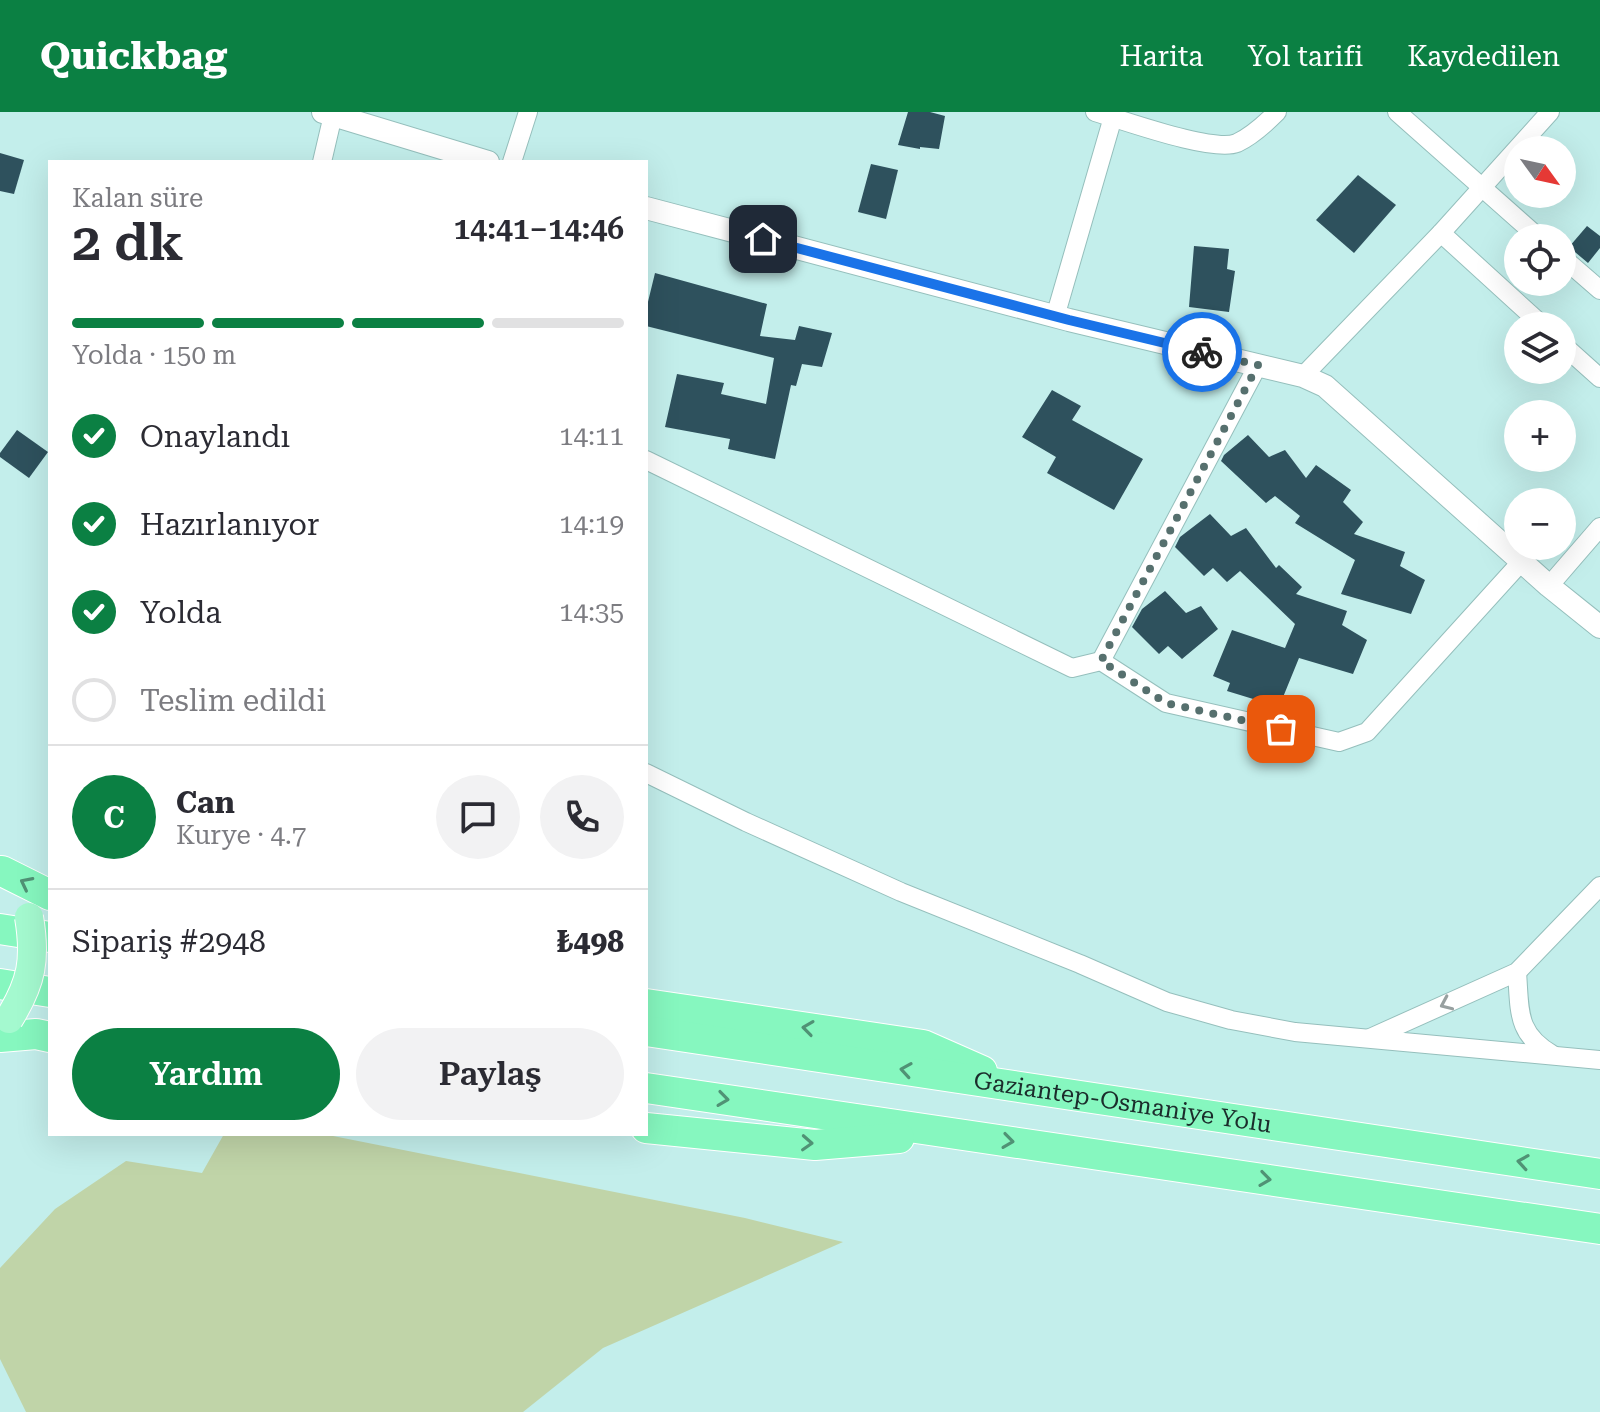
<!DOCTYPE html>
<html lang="tr">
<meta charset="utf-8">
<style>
:root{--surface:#fff;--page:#f2f2f3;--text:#2b2b33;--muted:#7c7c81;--line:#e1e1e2;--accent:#0b8043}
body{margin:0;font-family:"Roboto Serif",serif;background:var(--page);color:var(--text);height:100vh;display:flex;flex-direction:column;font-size:30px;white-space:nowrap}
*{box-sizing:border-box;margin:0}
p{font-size:26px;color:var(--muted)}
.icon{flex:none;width:44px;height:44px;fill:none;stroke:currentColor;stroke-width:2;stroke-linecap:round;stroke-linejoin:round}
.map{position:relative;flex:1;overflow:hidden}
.drawer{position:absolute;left:48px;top:48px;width:600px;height:976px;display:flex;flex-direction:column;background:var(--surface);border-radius:0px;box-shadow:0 8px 32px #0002}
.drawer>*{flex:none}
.needle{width:52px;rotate:123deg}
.fabs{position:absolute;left:1504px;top:24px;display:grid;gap:16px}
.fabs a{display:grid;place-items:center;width:72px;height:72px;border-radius:50%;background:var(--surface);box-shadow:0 8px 32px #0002;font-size:40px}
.pin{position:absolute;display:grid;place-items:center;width:68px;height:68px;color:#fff;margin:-34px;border-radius:16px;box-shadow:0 4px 12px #0006}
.courier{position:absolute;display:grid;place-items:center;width:80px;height:80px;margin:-40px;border:6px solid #1a73e8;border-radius:50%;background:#fff;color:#222;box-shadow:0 2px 10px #0007}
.summary em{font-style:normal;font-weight:600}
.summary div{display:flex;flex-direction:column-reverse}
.summary{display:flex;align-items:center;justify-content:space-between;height:136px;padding:0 24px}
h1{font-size:52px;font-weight:600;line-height:60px}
.bar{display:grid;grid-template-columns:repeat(4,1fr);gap:12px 8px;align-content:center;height:96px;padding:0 24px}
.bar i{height:10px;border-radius:6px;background:var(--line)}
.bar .on{background:var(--accent)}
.bar p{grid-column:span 4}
.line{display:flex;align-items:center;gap:20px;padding:0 24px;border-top:2px solid var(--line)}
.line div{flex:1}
.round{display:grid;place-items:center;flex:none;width:84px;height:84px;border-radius:42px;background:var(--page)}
ol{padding:0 24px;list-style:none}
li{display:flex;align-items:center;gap:24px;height:88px}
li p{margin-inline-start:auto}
li .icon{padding:8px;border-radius:50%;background:var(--accent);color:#fff;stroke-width:4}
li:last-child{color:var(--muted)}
li i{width:44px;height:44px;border:4px solid var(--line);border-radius:50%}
.action{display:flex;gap:16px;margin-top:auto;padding:16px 24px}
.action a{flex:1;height:92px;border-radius:48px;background:var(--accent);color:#fff;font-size:32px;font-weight:600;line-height:92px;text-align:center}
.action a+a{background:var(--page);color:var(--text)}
header{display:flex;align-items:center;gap:48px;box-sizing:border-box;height:112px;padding:0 40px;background:var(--accent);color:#fff}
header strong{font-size:38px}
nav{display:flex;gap:44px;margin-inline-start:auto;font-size:28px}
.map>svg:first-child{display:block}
</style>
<header>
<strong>Quickbag</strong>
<nav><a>Harita</a><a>Yol tarifi</a><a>Kaydedilen</a></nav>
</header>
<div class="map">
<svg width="1600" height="1300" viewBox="0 0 1600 1300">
<rect width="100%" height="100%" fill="#c3eeeb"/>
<!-- green -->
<path fill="#c0d4a8" d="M224,1022H323L745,1106L843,1130L603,1236L523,1300H26L0,1247V1156L55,1097L126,1049L202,1061Z"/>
<!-- building -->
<g fill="#2e515d">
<path d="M908,0H930L945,4L939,37L920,35V37L898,33Z"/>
<path d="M0,41L24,48L14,82L0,79Z"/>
<path d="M871,52L898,58L886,107L858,100Z"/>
<path d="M1358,63L1396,93L1354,141L1316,108Z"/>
<path d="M1587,114L1600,124V136L1588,151L1569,135Z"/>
<path d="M1194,134L1229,137L1227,157L1235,159L1229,200L1189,195Z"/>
<path d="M655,161L767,192L760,224L795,228L799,214L832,221L822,255L802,252L796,274L791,273L775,347L728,337L730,327L665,315L677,262L724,271L721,282L766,292L774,246L646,214V198Z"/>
<path d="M1052,278L1081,294L1072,308L1143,347L1114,398L1047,361L1056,345L1022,325Z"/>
<path d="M17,318L48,340L29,366L0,345V341Z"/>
<path d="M1248,323L1269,345L1285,338L1306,366L1316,353L1351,378L1343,390L1363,410L1354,422L1405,440L1400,454L1425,468L1411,502L1341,482L1355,448L1295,411L1300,404L1275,384L1266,391L1221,349L1224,343Z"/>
<path d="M1210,402L1231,424L1246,416L1276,456L1279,453L1302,475L1296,482L1347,499L1342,513L1367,528L1353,562L1299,546L1279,595L1227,579L1230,571L1213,564L1232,518L1285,536L1295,512L1240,459L1227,470L1213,456L1204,464L1175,435L1180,425Z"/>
<path d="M1165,479L1186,501L1201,494L1218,517L1182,547L1168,534L1159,542L1132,515L1142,497Z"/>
</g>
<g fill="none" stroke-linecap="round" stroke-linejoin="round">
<defs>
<g id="minor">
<path d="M1095,0C1123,8 1213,41 1237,31C1252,24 1265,12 1277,0"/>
<path d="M1397,0L1539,126"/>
<path d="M322,50L333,3"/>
<path d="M512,50L528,0"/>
<path d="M1441,121L1543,214"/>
<path d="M1562,145L1600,178"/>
<path d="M1055,205L1113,5"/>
<path d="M1562,232L1600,266"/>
<path d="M1303,264L1441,121L1550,0"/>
<path d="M646,348L1072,556L1101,549L1166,591L1339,630L1367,620L1522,449"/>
<path d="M1549,474L1600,415"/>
<path d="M1101,549L1258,253"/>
<path d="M646,661L746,710L901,780L1080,852L1167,890L1231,908L1295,920L1600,948"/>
<path d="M1517,860C1520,899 1516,922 1553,943"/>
<path d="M1370,926L1517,860L1600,774"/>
</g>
<g id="tertiary">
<path d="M323,0L488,50"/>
<path d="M646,96L1069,208L1303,264L1325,274L1549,474L1600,515"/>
</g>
<g id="trunk">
<path d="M2,759L50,783"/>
<path d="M0,817L50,825"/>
<path d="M0,872L50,880"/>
<path d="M646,892L923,933L982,959"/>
<path id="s1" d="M646,919L1600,1062"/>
<path d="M0,925L36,922L50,925"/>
<path d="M646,976L1600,1117"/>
<path d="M646,1016L815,1033L899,1026"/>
</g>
</defs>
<!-- minor casing -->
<use href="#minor" stroke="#95bfbc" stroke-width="20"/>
<!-- tertiary casing -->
<use href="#tertiary" stroke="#95bfbc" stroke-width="24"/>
<!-- trunk casing -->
<use href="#trunk" stroke="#fff" stroke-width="32"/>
<!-- minor -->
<use href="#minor" stroke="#fff" stroke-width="18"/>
<!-- tertiary -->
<use href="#tertiary" stroke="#fff" stroke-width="22"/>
<!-- trunk -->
<use href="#trunk" stroke="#86f7bf" stroke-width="30"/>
<defs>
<path id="primary-bridge" d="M9,907C32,870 36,847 29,805"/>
</defs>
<!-- primary-bridge casing -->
<use href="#primary-bridge" stroke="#fff" stroke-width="30" stroke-linecap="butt"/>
<!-- primary-bridge -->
<use href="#primary-bridge" stroke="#a4f9cf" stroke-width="28"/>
</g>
<!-- one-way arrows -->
<defs><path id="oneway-chevron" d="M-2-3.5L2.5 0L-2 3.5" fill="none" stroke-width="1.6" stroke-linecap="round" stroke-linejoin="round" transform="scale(2)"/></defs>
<g stroke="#509275">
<use href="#oneway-chevron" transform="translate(26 771) rotate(-153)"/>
<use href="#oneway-chevron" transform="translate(808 916) rotate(-172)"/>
<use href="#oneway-chevron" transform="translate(906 958) rotate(-171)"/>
<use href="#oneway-chevron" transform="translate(723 987) rotate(8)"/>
<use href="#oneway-chevron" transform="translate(1008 1029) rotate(8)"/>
<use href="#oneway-chevron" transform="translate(807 1031) rotate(3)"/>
<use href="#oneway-chevron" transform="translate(1523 1050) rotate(-171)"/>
<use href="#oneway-chevron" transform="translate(1265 1067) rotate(8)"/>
</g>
<use stroke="#98a0a0" href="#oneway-chevron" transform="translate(1446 892) rotate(156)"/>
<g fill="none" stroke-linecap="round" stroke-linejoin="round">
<!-- done -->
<path stroke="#56706e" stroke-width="8" stroke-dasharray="0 14.4" d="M1202,240L1258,253L1101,549L1166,591L1281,617"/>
<!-- route -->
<path stroke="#1a73e8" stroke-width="10" d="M763,127L1069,208L1202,240"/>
</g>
<g text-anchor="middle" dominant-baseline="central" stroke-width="8" stroke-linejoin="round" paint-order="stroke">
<!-- street labels -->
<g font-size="24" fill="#1b2c2b" stroke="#c3eeeb">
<text stroke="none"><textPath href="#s1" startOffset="482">Gaziantep-Osmaniye Yolu</textPath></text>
</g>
</g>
</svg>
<div class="fabs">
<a><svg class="needle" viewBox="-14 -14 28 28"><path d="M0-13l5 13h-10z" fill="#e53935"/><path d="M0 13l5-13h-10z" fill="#7c7c81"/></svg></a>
<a><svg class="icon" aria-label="locate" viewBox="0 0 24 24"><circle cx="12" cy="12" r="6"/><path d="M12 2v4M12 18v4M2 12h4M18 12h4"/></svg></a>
<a><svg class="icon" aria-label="layers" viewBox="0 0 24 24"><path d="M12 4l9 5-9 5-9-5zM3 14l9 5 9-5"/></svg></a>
<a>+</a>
<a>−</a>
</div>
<div class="pin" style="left:1281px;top:617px;background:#ea580c"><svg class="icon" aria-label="bag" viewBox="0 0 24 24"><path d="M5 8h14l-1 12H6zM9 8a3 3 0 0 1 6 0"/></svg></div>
<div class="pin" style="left:763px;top:127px;background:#1f2937"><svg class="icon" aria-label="home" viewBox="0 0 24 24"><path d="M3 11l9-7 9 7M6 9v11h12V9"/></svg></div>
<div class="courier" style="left:1202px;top:240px"><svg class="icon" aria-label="bike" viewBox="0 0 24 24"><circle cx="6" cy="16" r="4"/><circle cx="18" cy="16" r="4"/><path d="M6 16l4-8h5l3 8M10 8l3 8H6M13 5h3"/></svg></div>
<section class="drawer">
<div class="summary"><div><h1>2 dk</h1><p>Kalan süre</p></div><em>14:41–14:46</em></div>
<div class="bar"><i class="on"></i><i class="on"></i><i class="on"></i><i></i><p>Yolda · 150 m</p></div>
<ol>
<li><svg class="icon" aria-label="check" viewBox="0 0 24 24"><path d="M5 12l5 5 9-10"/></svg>Onaylandı<p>14:11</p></li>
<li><svg class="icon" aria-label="check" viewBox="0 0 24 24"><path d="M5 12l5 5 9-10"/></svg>Hazırlanıyor<p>14:19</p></li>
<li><svg class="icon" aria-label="check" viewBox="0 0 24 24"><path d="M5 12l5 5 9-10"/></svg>Yolda<p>14:35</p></li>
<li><i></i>Teslim edildi</li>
</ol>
<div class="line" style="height:144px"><b class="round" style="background:var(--accent);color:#fff">C</b><div><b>Can</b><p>Kurye · 4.7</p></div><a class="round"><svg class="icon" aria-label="chat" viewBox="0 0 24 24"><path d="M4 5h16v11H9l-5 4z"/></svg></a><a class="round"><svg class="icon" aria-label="phone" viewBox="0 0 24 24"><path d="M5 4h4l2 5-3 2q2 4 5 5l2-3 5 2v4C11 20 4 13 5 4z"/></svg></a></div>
<div class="line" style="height:104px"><div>Sipariş #2948</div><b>₺498</b></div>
<div class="action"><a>Yardım</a><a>Paylaş</a></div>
</section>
</div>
